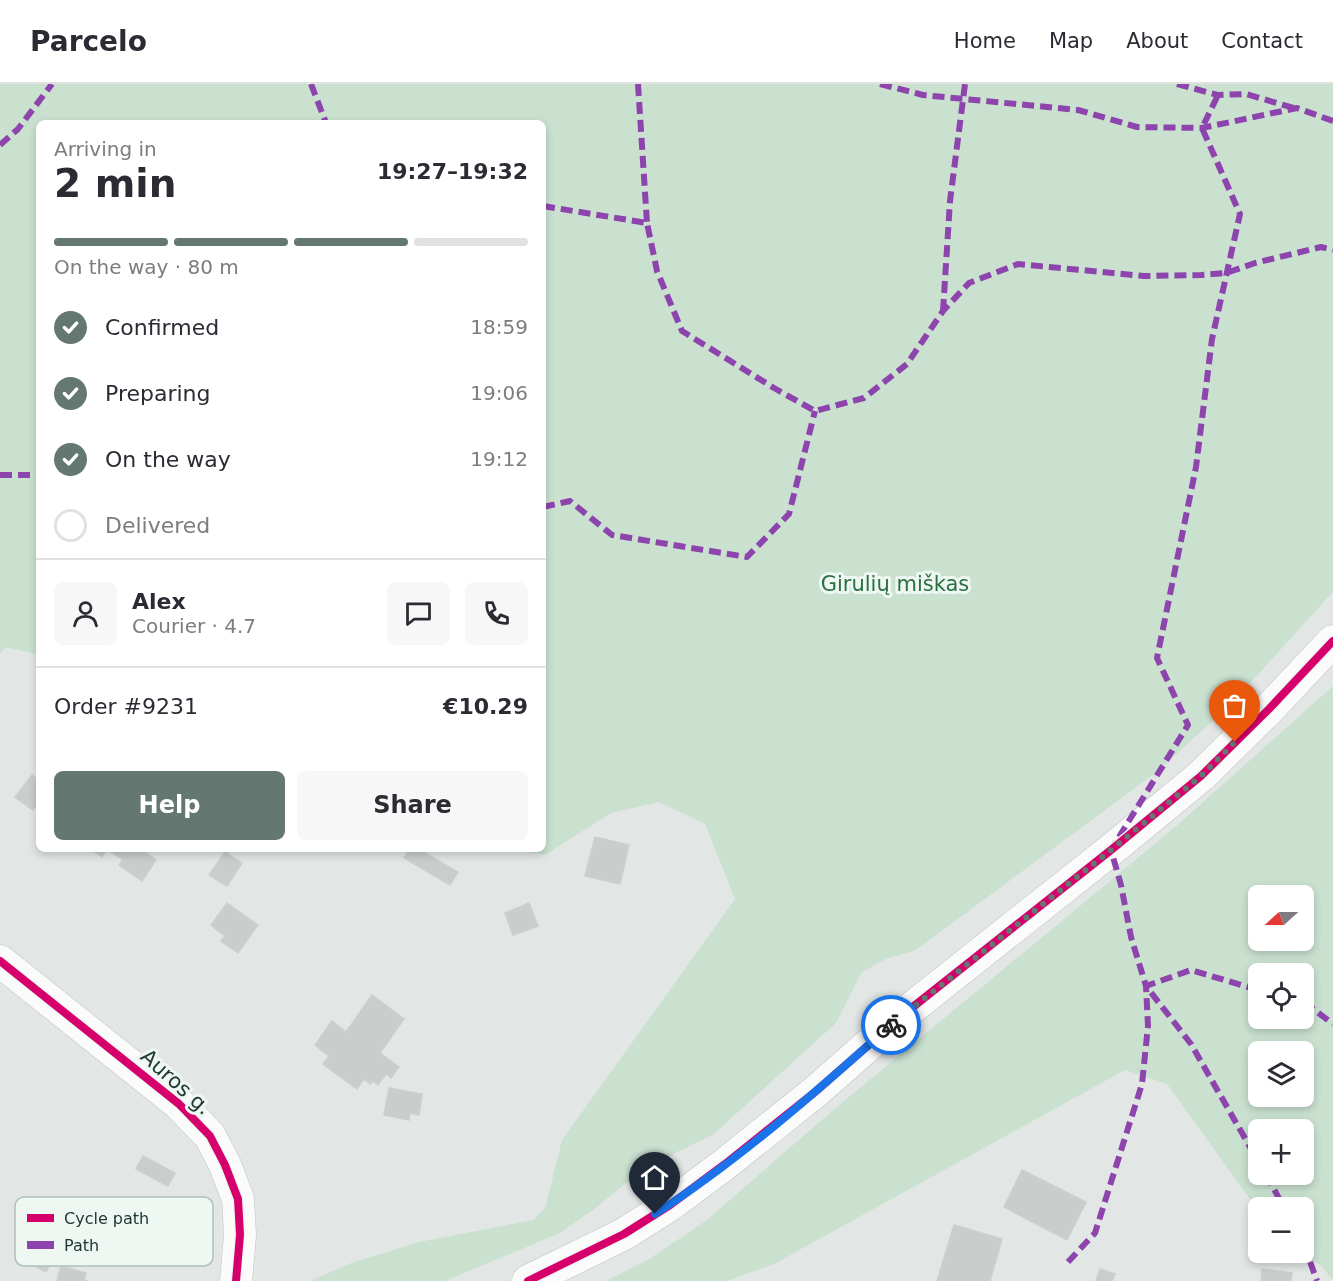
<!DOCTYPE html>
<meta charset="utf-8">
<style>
:root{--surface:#fff;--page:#f7f7f7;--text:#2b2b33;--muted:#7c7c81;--line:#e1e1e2;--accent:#647771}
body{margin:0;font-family:"DejaVu Sans",sans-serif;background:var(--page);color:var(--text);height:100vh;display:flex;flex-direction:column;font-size:22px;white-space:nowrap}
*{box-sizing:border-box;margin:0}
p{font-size:20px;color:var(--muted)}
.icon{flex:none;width:33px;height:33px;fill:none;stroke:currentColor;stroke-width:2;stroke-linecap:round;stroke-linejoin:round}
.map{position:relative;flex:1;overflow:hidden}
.side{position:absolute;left:36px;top:36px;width:510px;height:732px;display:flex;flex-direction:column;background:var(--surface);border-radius:9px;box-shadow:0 3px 9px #0003}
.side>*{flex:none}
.needle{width:39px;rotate:249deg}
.controls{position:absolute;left:1248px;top:801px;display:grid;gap:12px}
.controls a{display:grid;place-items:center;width:66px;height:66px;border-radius:9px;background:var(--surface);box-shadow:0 3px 9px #0003;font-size:30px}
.pin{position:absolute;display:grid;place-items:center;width:51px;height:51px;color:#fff;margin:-62px -26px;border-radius:50% 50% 50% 0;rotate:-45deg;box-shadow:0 0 6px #0007}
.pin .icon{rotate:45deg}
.courier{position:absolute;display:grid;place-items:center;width:60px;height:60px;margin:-30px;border:4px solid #1a73e8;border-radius:50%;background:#fff;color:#222;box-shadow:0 2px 8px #0007}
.headline em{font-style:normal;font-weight:700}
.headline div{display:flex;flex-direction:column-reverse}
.headline{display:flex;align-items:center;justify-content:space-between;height:102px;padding:0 18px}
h1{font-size:39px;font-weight:700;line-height:45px}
.bar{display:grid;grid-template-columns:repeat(4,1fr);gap:9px 6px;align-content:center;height:72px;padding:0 18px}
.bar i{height:8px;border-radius:4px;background:var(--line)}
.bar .selected{background:var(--accent)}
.bar p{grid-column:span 4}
.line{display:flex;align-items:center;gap:15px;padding:0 18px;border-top:2px solid var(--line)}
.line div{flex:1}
.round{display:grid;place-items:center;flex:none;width:63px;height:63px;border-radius:9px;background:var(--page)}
ol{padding:0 18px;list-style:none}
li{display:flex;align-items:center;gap:18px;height:66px}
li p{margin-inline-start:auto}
li .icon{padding:6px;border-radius:50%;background:var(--accent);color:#fff;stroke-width:4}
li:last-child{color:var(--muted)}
li i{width:33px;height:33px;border:3px solid var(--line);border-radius:50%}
.primary-button{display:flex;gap:12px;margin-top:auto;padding:12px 18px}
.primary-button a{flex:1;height:69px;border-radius:9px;background:var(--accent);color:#fff;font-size:24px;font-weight:700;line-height:69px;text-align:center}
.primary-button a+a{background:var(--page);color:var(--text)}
header{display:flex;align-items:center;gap:36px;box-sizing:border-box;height:84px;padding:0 30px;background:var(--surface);border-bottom:2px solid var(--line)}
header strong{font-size:28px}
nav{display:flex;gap:33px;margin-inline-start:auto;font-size:21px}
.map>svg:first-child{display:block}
</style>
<header>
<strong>Parcelo</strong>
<nav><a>Home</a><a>Map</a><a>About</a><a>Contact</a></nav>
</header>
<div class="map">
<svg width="1333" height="1197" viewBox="0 0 1333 1197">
<rect width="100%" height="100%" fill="#e2e7e5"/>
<!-- green -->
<g fill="#cae1d0" fill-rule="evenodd">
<path d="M0,0H1333V508L1232,619L1158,687L916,866L886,875L861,889L836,939L714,1050L643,1085L593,1126L560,1149L445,1197H310L351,1179L419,1158L533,1136L545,1125L562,1056L735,815L705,740L659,718L611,729L545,771L513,765H543V39H39V571L6,563L0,569Z"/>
<path d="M1333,602V1196L1319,1180L1301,1169L1304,1168V1124H1258V1126L1167,1000L1125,986L774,1180L727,1197H606L649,1175L707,1136L832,1027L1174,744ZM1258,812H1304V856H1258ZM1258,890H1304V934H1258ZM1258,968H1304V1012H1258ZM1258,1046H1304V1090H1258Z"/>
</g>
<!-- building -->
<g fill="#c9cecc" stroke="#cad0ce" stroke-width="1.5">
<path d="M32,691L39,697V718L33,726L15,713Z"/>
<path d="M595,753L629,761L620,800L585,792Z"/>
<path d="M91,765H107L102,773Z"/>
<path d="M107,765H140L156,776L142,797L119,781L123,776Z"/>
<path d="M409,765H418L458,788L450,801L404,774Z"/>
<path d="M225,768L242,779L227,802L209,791Z"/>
<path d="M227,819L258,841L238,869L221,857L225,852L211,841Z"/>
<path d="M529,819L538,842L513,851L505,829Z"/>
<path d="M372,911L404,935L380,969L399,983L391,994L386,990L378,1001L373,997L370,1000L364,995L357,1005L323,980L329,972L315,961L332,937L346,948Z"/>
<path d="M389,1004L422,1010L419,1031L410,1029L409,1036L384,1031Z"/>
<path d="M143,1072L175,1089L168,1102L136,1085Z"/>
<path d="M1022,1086L1086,1118L1067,1156L1004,1123Z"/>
<path d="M954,1141L1002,1155L990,1197H937Z"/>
<path d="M34,1150L59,1163L46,1188L21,1175Z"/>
<path d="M61,1182L86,1189L84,1196L87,1197H57Z"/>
<path d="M1100,1185L1115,1190L1112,1197H1096Z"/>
<path d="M1262,1185L1292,1189L1291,1197H1261Z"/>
</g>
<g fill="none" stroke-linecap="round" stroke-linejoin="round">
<defs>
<g id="minor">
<path d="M0,877L179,1020L210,1052L225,1081L238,1115L240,1151L236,1197"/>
<path d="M528,1197L624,1150L670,1121L725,1080L815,1008L904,930L1111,766L1201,692L1269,625L1333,557"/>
</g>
</defs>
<!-- minor casing -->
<use href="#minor" stroke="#bfc4c2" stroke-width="33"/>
<!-- minor -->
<use href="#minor" stroke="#fbfbfb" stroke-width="32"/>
<!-- quiet -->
<g stroke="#8e44ad" stroke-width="6" stroke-dasharray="12 6" stroke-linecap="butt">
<path d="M311,0L326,39"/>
<path d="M638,0L647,139"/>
<path d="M880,0L923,11L1078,26L1137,43L1202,44L1297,24L1333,37"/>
<path d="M1177,0L1218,11L1246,10L1294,24"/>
<path d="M0,61L18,45L52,0"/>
<path d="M543,122L647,139L657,187L682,247L774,304L815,327L864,314L907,280L943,227L969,199L1018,180L1144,192L1201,191L1226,189L1255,179L1321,163L1333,166"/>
<path d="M943,227L950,117L965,0"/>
<path d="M0,391H39"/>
<path d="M543,423L570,417L612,451L747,473L789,430L815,327"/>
<path d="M1258,906L1191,886L1146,902L1191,960L1258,1077"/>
<path d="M1304,918L1333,940"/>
<path d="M1266,1090L1284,1124"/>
<path d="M1304,1161L1317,1197"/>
<path d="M1068,1178L1095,1149L1142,1000L1148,942L1146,902L1131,853L1121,801L1111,766L1188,641L1157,574L1196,383L1212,255L1240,130L1202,44L1218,11"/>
</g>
<defs>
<g id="cycleway">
<path d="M0,877L179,1020L210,1052L225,1081L238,1115L240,1151L236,1197"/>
<path d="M528,1197L624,1150L670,1121L725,1080L815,1008L904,930L1111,766L1201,692L1269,625L1333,557"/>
</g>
</defs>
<!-- cycleway casing -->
<use href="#cycleway" stroke="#eff7f3" stroke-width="11"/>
<!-- cycleway -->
<use href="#cycleway" stroke="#d6006c" stroke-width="8"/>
</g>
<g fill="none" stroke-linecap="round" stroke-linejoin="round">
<!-- done -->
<path stroke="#647771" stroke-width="6" stroke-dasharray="0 10.8" d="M891,941L1111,766L1201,692L1235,658"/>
<!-- route -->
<path stroke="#1a73e8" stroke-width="8" d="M655,1130C739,1076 816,1008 891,941"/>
</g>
<g text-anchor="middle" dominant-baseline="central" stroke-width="6" stroke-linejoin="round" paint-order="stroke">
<!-- park labels -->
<g font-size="21" fill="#2a7141" stroke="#eff7f3">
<text x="895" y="500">Girulių miškas</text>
</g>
<!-- street labels -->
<g font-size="21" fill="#203a32" stroke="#eff7f3">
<text transform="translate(176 998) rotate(42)">Auros g.</text>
</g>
</g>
<!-- legend -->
<rect x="15" y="1113" width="198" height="69" rx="9" fill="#eff7f3" stroke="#b1beb9" stroke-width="1.5"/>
<rect x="27" y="1130" width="27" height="8" fill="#d6006c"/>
<rect x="27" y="1157" width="27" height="8" fill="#8e44ad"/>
<g font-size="16" fill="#203a32">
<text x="64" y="1140">Cycle path</text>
<text x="64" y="1167">Path</text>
</g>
</svg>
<div class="controls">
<a><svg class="needle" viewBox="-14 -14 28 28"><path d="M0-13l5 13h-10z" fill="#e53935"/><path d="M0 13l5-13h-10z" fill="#7c7c81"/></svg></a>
<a><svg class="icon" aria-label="locate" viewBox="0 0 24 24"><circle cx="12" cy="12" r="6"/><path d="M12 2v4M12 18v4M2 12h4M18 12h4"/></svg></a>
<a><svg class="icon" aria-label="layers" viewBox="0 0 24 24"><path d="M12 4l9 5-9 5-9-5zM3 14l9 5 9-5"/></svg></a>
<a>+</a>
<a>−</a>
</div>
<div class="pin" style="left:1235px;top:658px;background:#ea580c"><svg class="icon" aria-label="bag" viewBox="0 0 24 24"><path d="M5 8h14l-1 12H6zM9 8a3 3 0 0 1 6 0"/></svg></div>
<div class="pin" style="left:655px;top:1130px;background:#1f2937"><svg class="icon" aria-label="home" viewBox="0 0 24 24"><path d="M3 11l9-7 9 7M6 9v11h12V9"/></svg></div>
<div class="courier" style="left:891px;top:941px"><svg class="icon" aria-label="bike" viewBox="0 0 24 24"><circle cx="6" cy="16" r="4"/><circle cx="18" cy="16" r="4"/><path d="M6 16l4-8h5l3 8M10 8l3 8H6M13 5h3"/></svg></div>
<section class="side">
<div class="headline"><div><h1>2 min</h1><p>Arriving in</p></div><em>19:27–19:32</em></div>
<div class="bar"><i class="selected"></i><i class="selected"></i><i class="selected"></i><i></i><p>On the way · 80 m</p></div>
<ol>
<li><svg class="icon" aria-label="check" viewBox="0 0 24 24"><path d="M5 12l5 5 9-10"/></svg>Confirmed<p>18:59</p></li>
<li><svg class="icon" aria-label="check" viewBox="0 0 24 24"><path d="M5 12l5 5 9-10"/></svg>Preparing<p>19:06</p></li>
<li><svg class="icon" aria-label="check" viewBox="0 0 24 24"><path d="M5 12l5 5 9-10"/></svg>On the way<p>19:12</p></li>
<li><i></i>Delivered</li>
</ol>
<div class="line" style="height:108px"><a class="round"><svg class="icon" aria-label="person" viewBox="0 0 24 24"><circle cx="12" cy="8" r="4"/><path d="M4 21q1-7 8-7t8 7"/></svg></a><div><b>Alex</b><p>Courier · 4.7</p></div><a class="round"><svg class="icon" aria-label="chat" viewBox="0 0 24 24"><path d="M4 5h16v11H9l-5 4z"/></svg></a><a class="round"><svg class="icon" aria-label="phone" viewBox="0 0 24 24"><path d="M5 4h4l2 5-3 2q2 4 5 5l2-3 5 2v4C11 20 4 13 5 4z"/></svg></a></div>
<div class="line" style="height:78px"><div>Order #9231</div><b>€10.29</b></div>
<div class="primary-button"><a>Help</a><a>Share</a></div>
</section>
</div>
